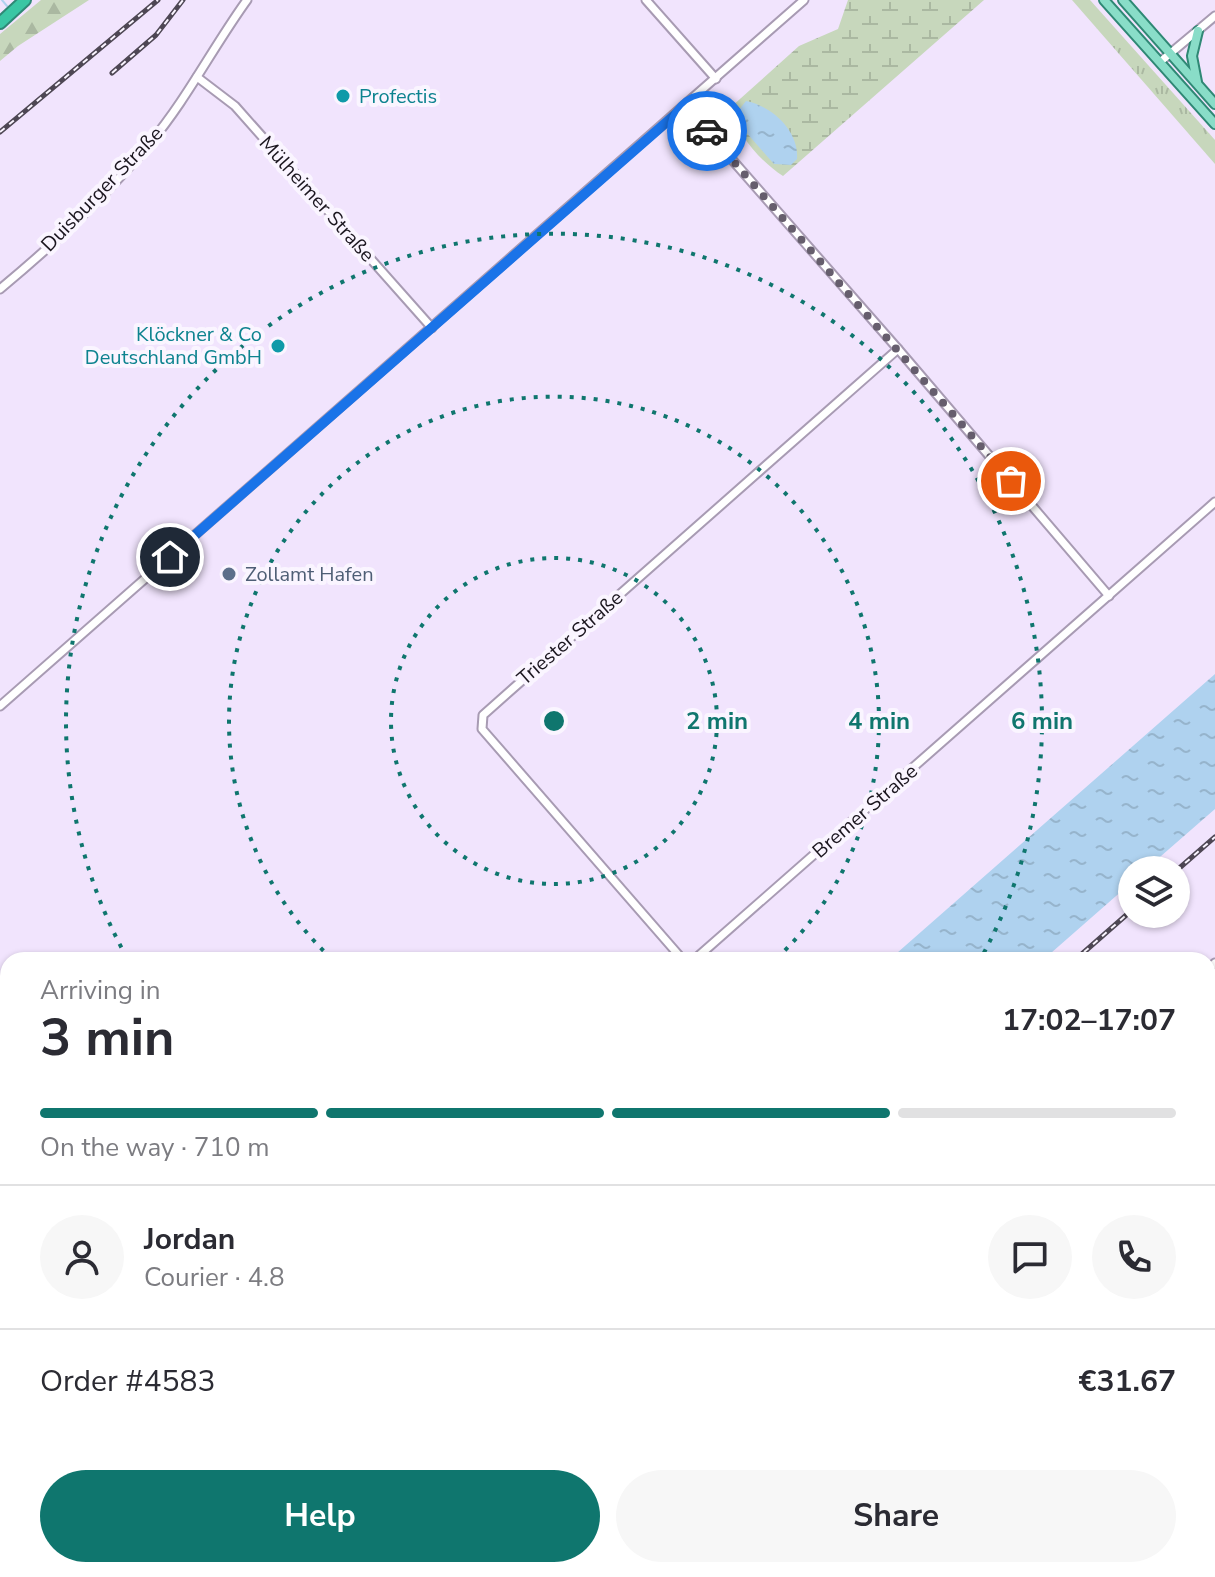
<!DOCTYPE html>
<meta charset="utf-8">
<style>
:root{--surface:#fff;--page:#f7f7f7;--text:#2b2b33;--muted:#7c7c81;--line:#e1e1e2;--accent:#0f766e}
body{margin:0;font-family:"Nunito Sans",sans-serif;background:var(--page);color:var(--text);height:100vh;display:flex;flex-direction:column;font-size:30px;white-space:nowrap}
*{box-sizing:border-box;margin:0}
p{font-size:26px;color:var(--muted)}
.icon{flex:none;width:44px;height:44px;fill:none;stroke:currentColor;stroke-width:2;stroke-linecap:round;stroke-linejoin:round}
.map{position:relative;flex:1;overflow:hidden}
.side{position:absolute;left:0px;top:952px;width:1216px;height:626px;display:flex;flex-direction:column;background:var(--surface);border-radius:24px 24px 0 0;box-shadow:0 2px 6px #0004}
.side>*{flex:none}
.controls{position:absolute;left:1118px;top:856px;display:grid;gap:16px}
.controls a{display:grid;place-items:center;width:72px;height:72px;border-radius:50%;background:var(--surface);box-shadow:0 2px 6px #0004;font-size:40px}
.pin{position:absolute;display:grid;place-items:center;width:68px;height:68px;color:#fff;margin:-34px;border:4px solid #fff;border-radius:50%;box-shadow:0 2px 8px #0007}
.courier{position:absolute;display:grid;place-items:center;width:80px;height:80px;margin:-40px;border:6px solid #1a73e8;border-radius:50%;background:#fff;color:#222;box-shadow:0 2px 10px #0007}
.overview em{font-style:normal;font-weight:700}
.overview div{display:flex;flex-direction:column-reverse}
.overview{display:flex;align-items:center;justify-content:space-between;height:136px;padding:0 40px}
h1{font-size:52px;font-weight:700;line-height:60px}
.bar{display:grid;grid-template-columns:repeat(4,1fr);gap:12px 8px;align-content:center;height:96px;padding:0 40px}
.bar i{height:10px;border-radius:6px;background:var(--line)}
.bar .current{background:var(--accent)}
.bar p{grid-column:span 4}
.line{display:flex;align-items:center;gap:20px;padding:0 40px;border-top:2px solid var(--line)}
.line div{flex:1}
.round{display:grid;place-items:center;flex:none;width:84px;height:84px;border-radius:42px;background:var(--page)}
.button{display:flex;gap:16px;margin-top:auto;padding:16px 40px}
.button a{flex:1;height:92px;border-radius:48px;background:var(--accent);color:#fff;font-size:32px;font-weight:700;line-height:92px;text-align:center}
.button a+a{background:var(--page);color:var(--text)}
.map>svg:first-child{display:block}
</style>
<div class="map">
<svg width="1215" height="1577" viewBox="0 0 1215 1577">
<defs>
<pattern id="grass-tufts" width="24" height="20" patternUnits="userSpaceOnUse" patternTransform="scale(2)"><rect width="24" height="20" fill="#c7d7bc"/><path d="M3 7l-1-3M5 7V3M7 7l1-3M15 17l-1-3M17 17v-4M19 17l1-3" fill="none" stroke="#aab8a1"/></pattern>
<pattern id="forest-firs" width="22" height="20" patternUnits="userSpaceOnUse" patternTransform="scale(2)"><rect width="22" height="20" fill="#c7d7bc"/><path d="M5 1l3.5 6h-7zM16 11l3.5 6h-7z" fill="#aab8a1"/></pattern>
<pattern id="wetland-marsh" width="20" height="14" patternUnits="userSpaceOnUse" patternTransform="scale(2)"><rect width="20" height="14" fill="#c7d7bc"/><path d="M1 5h8M5 5V1M11 12h8M15 12V8" fill="none" stroke="#aab8a1"/></pattern>
<pattern id="water-ripples" width="26" height="14" patternUnits="userSpaceOnUse" patternTransform="scale(2)"><rect width="26" height="14" fill="#afd2ef"/><path d="M2 4q2-2 4 0t4 0M15 11q2-2 4 0t4 0" fill="none" stroke="#96b4cc"/></pattern>
</defs>
<rect width="100%" height="100%" fill="#f1e4fd"/>
<!-- grass -->
<path fill="url(#grass-tufts)" d="M1072,0H1090L1215,140V164Z"/>
<!-- forest -->
<g fill="url(#forest-firs)">
<path d="M41,0H89L18,46L0,61V34Z"/>
<path d="M1215,1257V1577H1152L1157,1570H1208V1264Z"/>
<path d="M862,1570H1132L1139,1577H854Z"/>
</g>
<!-- wetland -->
<path fill="url(#wetland-marsh)" d="M848,0H984L783,176C761,162 736,134 731,107L799,46L838,29Z"/>
<!-- water -->
<g fill="url(#water-ripples)">
<path d="M746,101C772,106 799,131 797,159L791,165L774,164L737,122L738,111Z"/>
<path d="M1215,674V809L1145,870H1132V882L1043,960H889Z"/>
<path d="M1215,1119V1227L1208,1233V1125Z"/>
<path d="M378,1570H548L561,1577H384Z"/>
<path d="M701,1570H824L816,1577H692Z"/>
</g>
<g fill="none" stroke-linecap="round" stroke-linejoin="round">
<!-- stream -->
<path stroke="#afd2ef" stroke-width="2" d="M2,0L7,6"/>
<defs>
<g id="minor">
<path d="M646,0L716,79"/>
<path d="M1160,62L1215,16"/>
<path d="M197,77L235,106L432,328"/>
<path d="M685,106L898,349L1109,596"/>
<path d="M0,289C53,245 106,196 150,143C187,99 213,47 247,0"/>
<path d="M0,706L804,0"/>
<path d="M683,960L482,729L483,715L898,349"/>
<path d="M694,960L1215,502"/>
<path d="M1208,969L1215,963"/>
<path d="M0,1325L8,1335"/>
<path d="M0,1388L8,1378"/>
<path d="M0,1463L8,1472"/>
<path d="M92,1570L98,1577"/>
</g>
<g id="major">
<path d="M1104,0L1215,124"/>
<path d="M1123,0L1215,104"/>
<path d="M1197,82L1192,56L1198,31"/>
</g>
<path id="highway" d="M0,23L25,0"/>
</defs>
<!-- minor casing -->
<use href="#minor" stroke="#a89bb3" stroke-width="11"/>
<!-- major casing -->
<use href="#major" stroke="#2f8875" stroke-width="12"/>
<!-- highway casing -->
<use href="#highway" stroke="#2f8875" stroke-width="14"/>
<!-- minor -->
<use href="#minor" stroke="#fff" stroke-width="7"/>
<!-- major -->
<use href="#major" stroke="#89ddc8" stroke-width="8"/>
<!-- highway -->
<use href="#highway" stroke="#3ac6a4" stroke-width="10"/>
<defs>
<g id="rail">
<path d="M112,73L156,35L183,0"/>
<path d="M0,132L158,0"/>
<path d="M1176,871L1215,837"/>
<path d="M1075,960L1132,910"/>
</g>
</defs>
<!-- rail casing -->
<use href="#rail" stroke="#4e4754" stroke-width="5"/>
<!-- rail -->
<use href="#rail" stroke="#faf5ff" stroke-width="2" stroke-dasharray="6" stroke-linecap="butt"/>
</g>
<g fill="none" stroke-linecap="round" stroke-linejoin="round">
<!-- done -->
<path stroke="#665e6d" stroke-width="8" stroke-dasharray="0 14.4" d="M707,131L1011,481"/>
<!-- route -->
<path stroke="#1a73e8" stroke-width="10" d="M170,557L685,106L707,131"/>
</g>
<!-- distance rings -->
<g fill="none" stroke="#0f766e" stroke-width="4" stroke-dasharray="4 8">
<circle cx="554" cy="721" r="163"/>
<path d="M332 959A325 325 0 1 1 776 959"/>
<path d="M127 958A488 488 0 1 1 981 958"/>
</g>
<!-- markers -->
<g fill="#0f9aa8" stroke="#faf5ff" stroke-width="3">
<circle cx="343" cy="96" r="8"/>
<circle cx="278" cy="346" r="8"/>
</g>
<circle fill="#5c6f8a" stroke="#faf5ff" stroke-width="3" cx="229" cy="574" r="8"/>
<g text-anchor="middle" dominant-baseline="central" stroke-width="8" stroke-linejoin="round" paint-order="stroke">
<!-- culture labels -->
<g font-size="20" fill="#0d838f" stroke="#faf5ff" text-anchor="start">
<text x="359" y="96">Profectis</text>
<text x="262" y="334" text-anchor="end">Klöckner &amp; Co<tspan x="262" dy="23">Deutschland GmbH</tspan></text>
</g>
<!-- street labels -->
<g font-size="20" fill="#1b161f" stroke="#faf5ff">
<text transform="translate(102 189) rotate(-46)">Duisburger Straße</text>
<text transform="translate(317 199) rotate(48)">Mülheimer Straße</text>
<text transform="translate(570 638) rotate(-41)">Triester Straße</text>
<text transform="translate(865 811) rotate(-41)">Bremer Straße</text>
</g>
<!-- service labels -->
<g font-size="20" fill="#4e5e75" stroke="#faf5ff" text-anchor="start">
<text x="245" y="574">Zollamt Hafen</text>
</g>
</g>
<circle cx="554" cy="721" r="12" fill="#0f766e" stroke="#faf5ff" stroke-width="4"/>
<g font-size="24" text-anchor="middle" font-weight="bold" fill="#0f766e" stroke="#faf5ff" stroke-width="8" stroke-linejoin="round" paint-order="stroke">
<text x="717" y="729">2 min</text>
<text x="879" y="729">4 min</text>
<text x="1042" y="729">6 min</text>
</g>
</svg>
<div class="controls">
<a><svg class="icon" aria-label="layers" viewBox="0 0 24 24"><path d="M12 4l9 5-9 5-9-5zM3 14l9 5 9-5"/></svg></a>
</div>
<div class="pin" style="left:1011px;top:481px;background:#ea580c"><svg class="icon" aria-label="bag" viewBox="0 0 24 24"><path d="M5 8h14l-1 12H6zM9 8a3 3 0 0 1 6 0"/></svg></div>
<div class="pin" style="left:170px;top:557px;background:#1f2937"><svg class="icon" aria-label="home" viewBox="0 0 24 24"><path d="M3 11l9-7 9 7M6 9v11h12V9"/></svg></div>
<div class="courier" style="left:707px;top:131px"><svg class="icon" aria-label="car" viewBox="0 0 24 24"><path d="M5 17H2v-5l4-1 3-4h7l3 4 3 1v5h-3M9 17h6M6 11h13"/><circle cx="7" cy="17" r="2"/><circle cx="17" cy="17" r="2"/></svg></div>
<section class="side">
<div class="overview"><div><h1>3 min</h1><p>Arriving in</p></div><em>17:02–17:07</em></div>
<div class="bar"><i class="current"></i><i class="current"></i><i class="current"></i><i></i><p>On the way · 710 m</p></div>
<div class="line" style="height:144px"><a class="round"><svg class="icon" aria-label="person" viewBox="0 0 24 24"><circle cx="12" cy="8" r="4"/><path d="M4 21q1-7 8-7t8 7"/></svg></a><div><b>Jordan</b><p>Courier · 4.8</p></div><a class="round"><svg class="icon" aria-label="chat" viewBox="0 0 24 24"><path d="M4 5h16v11H9l-5 4z"/></svg></a><a class="round"><svg class="icon" aria-label="phone" viewBox="0 0 24 24"><path d="M5 4h4l2 5-3 2q2 4 5 5l2-3 5 2v4C11 20 4 13 5 4z"/></svg></a></div>
<div class="line" style="height:104px"><div>Order #4583</div><b>€31.67</b></div>
<div class="button"><a>Help</a><a>Share</a></div>
</section>
</div>
